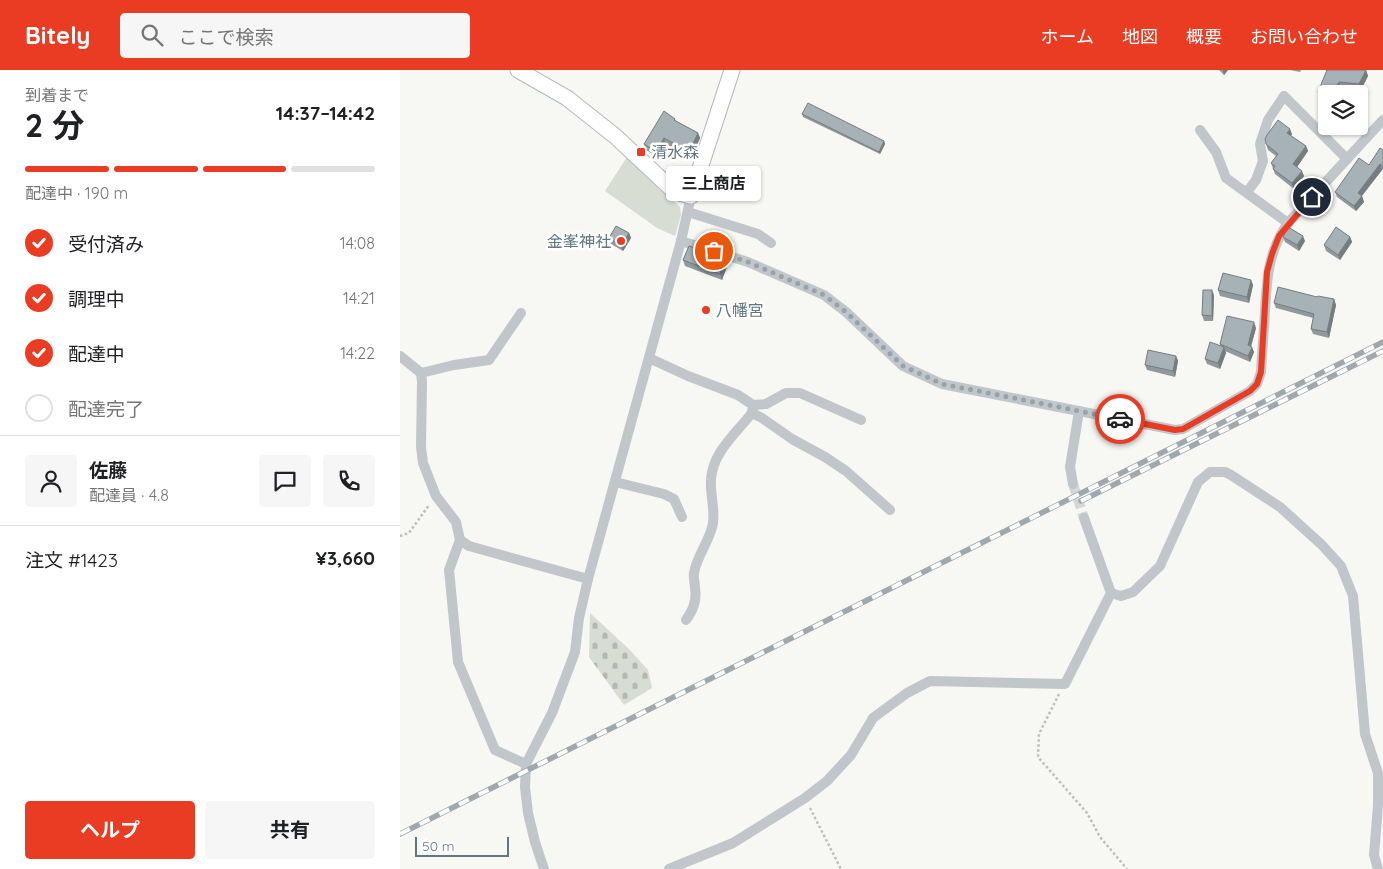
<!DOCTYPE html>
<html lang="ja">
<meta charset="utf-8">
<style>
:root{--surface:#fff;--page:#f6f6f6;--text:#202124;--muted:#757577;--line:#e0e0e0;--accent:#ea3c22}
body{margin:0;font-family:Quicksand,"Noto Sans JP",sans-serif;background:var(--page);color:var(--text);height:100vh;display:flex;flex-direction:column;font-size:19px;white-space:nowrap}
*{box-sizing:border-box;margin:0}
p{font-size:16px;color:var(--muted)}
.icon{flex:none;width:28px;height:28px;fill:none;stroke:currentColor;stroke-width:2;stroke-linecap:round;stroke-linejoin:round}
.map{position:relative;flex:1;overflow:hidden}
.panel{display:flex;flex-direction:column;background:var(--surface);width:400px}
.panel>*{flex:none}
.tools{position:absolute;left:918px;top:15px;display:grid;gap:10px}
.tools a{display:grid;place-items:center;width:50px;height:50px;border-radius:5px;background:var(--surface);box-shadow:0 1px 4px #0004;font-size:25px}
.scale{position:absolute;left:15px;bottom:12px;width:94px;box-sizing:border-box;padding-left:5px;border:2px solid #617680;border-top:0;font-size:14px;line-height:18px;white-space:nowrap;color:#617680;-webkit-text-stroke:4px #fff;paint-order:stroke}
.pin{position:absolute;display:grid;place-items:center;width:42px;height:42px;color:#fff;margin:-21px;border:2px solid #fff;border-radius:50%;box-shadow:0 1px 5px #0007}
.courier{position:absolute;display:grid;place-items:center;width:50px;height:50px;margin:-25px;border:4px solid #ea3c22;border-radius:50%;background:#fff;color:#222;box-shadow:0 1px 6px #0007}
.bubble{position:absolute;height:35px;border-radius:5px;background:var(--surface);box-shadow:0 1px 4px #0004;font-size:16px;font-weight:700;line-height:35px;text-align:center}
.summary em{font-style:normal;font-weight:700}
.summary div{display:flex;flex-direction:column-reverse}
.summary{display:flex;align-items:center;justify-content:space-between;height:85px;padding:0 25px}
h1{font-size:32px;font-weight:700;line-height:38px}
.bar{display:grid;grid-template-columns:repeat(4,1fr);gap:8px 5px;align-content:center;height:60px;padding:0 25px}
.bar i{height:6px;border-radius:4px;background:var(--line)}
.bar .active{background:var(--accent)}
.bar p{grid-column:span 4}
.line{display:flex;align-items:center;gap:12px;padding:0 25px;border-top:1px solid var(--line)}
.line div{flex:1}
.round{display:grid;place-items:center;flex:none;width:52px;height:52px;border-radius:5px;background:var(--page)}
ol{padding:0 25px;list-style:none}
li{display:flex;align-items:center;gap:15px;height:55px}
li p{margin-inline-start:auto}
li .icon{padding:5px;border-radius:50%;background:var(--accent);color:#fff;stroke-width:4}
li:last-child{color:var(--muted)}
li i{width:28px;height:28px;border:2px solid var(--line);border-radius:50%}
.action{display:flex;gap:10px;margin-top:auto;padding:10px 25px}
.action a{flex:1;height:58px;border-radius:5px;background:var(--accent);color:#fff;font-size:20px;font-weight:700;line-height:58px;text-align:center}
.action a+a{background:var(--page);color:var(--text)}
header{display:flex;align-items:center;gap:30px;box-sizing:border-box;height:70px;padding:0 25px;background:var(--accent);color:#fff}
header strong{font-size:24px}
nav{display:flex;gap:28px;margin-inline-start:auto;font-size:18px}
.search{width:350px;height:45px;background:var(--page);display:flex;align-items:center;gap:12px;box-sizing:border-box;padding:0 18px;border-radius:5px;color:var(--muted);font-size:19px}
main{display:flex;flex:1;min-height:0}
.map>svg:first-child{display:block}
</style>
<header>
<strong>Bitely</strong>
<div class="search"><svg class="icon" aria-label="search" viewBox="0 0 24 24"><circle cx="10" cy="10" r="6"/><path d="M15 15l6 6"/></svg>ここで検索</div>
<nav><a>ホーム</a><a>地図</a><a>概要</a><a>お問い合わせ</a></nav>
</header>
<main>
<section class="panel">
<div class="summary"><div><h1>2 分</h1><p>到着まで</p></div><em>14:37–14:42</em></div>
<div class="bar"><i class="active"></i><i class="active"></i><i class="active"></i><i></i><p>配達中 · 190 m</p></div>
<ol>
<li><svg class="icon" aria-label="check" viewBox="0 0 24 24"><path d="M5 12l5 5 9-10"/></svg>受付済み<p>14:08</p></li>
<li><svg class="icon" aria-label="check" viewBox="0 0 24 24"><path d="M5 12l5 5 9-10"/></svg>調理中<p>14:21</p></li>
<li><svg class="icon" aria-label="check" viewBox="0 0 24 24"><path d="M5 12l5 5 9-10"/></svg>配達中<p>14:22</p></li>
<li><i></i>配達完了</li>
</ol>
<div class="line" style="height:90px"><a class="round"><svg class="icon" aria-label="person" viewBox="0 0 24 24"><circle cx="12" cy="8" r="4"/><path d="M4 21q1-7 8-7t8 7"/></svg></a><div><b>佐藤</b><p>配達員 · 4.8</p></div><a class="round"><svg class="icon" aria-label="chat" viewBox="0 0 24 24"><path d="M4 5h16v11H9l-5 4z"/></svg></a><a class="round"><svg class="icon" aria-label="phone" viewBox="0 0 24 24"><path d="M5 4h4l2 5-3 2q2 4 5 5l2-3 5 2v4C11 20 4 13 5 4z"/></svg></a></div>
<div class="line" style="height:65px"><div>注文 #1423</div><b>¥3,660</b></div>
<div class="action"><a>ヘルプ</a><a>共有</a></div>
</section>
<div class="map">
<svg width="983" height="799" viewBox="0 0 983 799">
<defs>
<pattern id="cemetery-stones" width="16" height="16" patternUnits="userSpaceOnUse" patternTransform="scale(1.25)"><rect width="16" height="16" fill="#d8ddd3"/><path d="M2 7V4a2 2 0 0 1 4 0v3zM10 15v-3a2 2 0 0 1 4 0v3z" fill="#b3b8b0"/></pattern>
</defs>
<rect width="100%" height="100%" fill="#f7f7f4"/>
<!-- cemetery -->
<path fill="url(#cemetery-stones)" d="M190,543L230,580L248,600L252,618L224,635L189,587Z"/>
<!-- park -->
<path fill="#d8ddd3" d="M227,87L280,137L281,145L275,166L257,158L205,121Z"/>
<g fill="none" stroke-linecap="round" stroke-linejoin="round">
<!-- minor-tunnel -->
<path stroke="#d2d7d7" stroke-width="10" stroke-dasharray="10 5" stroke-linecap="butt" d="M673,414L684,448"/>
<defs>
<path id="secondary" d="M118,0L167,28L215,66L275,122L291,126L332,0"/>
</defs>
<!-- secondary casing -->
<use href="#secondary" stroke="#b2babd" stroke-width="17"/>
<!-- path -->
<g stroke="#babec0" stroke-width="2.5" stroke-dasharray="2.5 2.5" stroke-linecap="butt">
<path d="M0,466L9,463L29,435"/>
<path d="M659,624L639,664L638,687L687,743L700,767L727,799"/>
<path d="M410,738L441,799"/>
</g>
<!-- minor -->
<g stroke="#c0c6c9" stroke-width="10">
<path d="M800,60L816,82L826,108L888,153"/>
<path d="M847,122L856,110L863,91L860,74L868,50L884,26L947,89"/>
<path d="M288,142L358,164L371,173"/>
<path d="M281,171L348,192L424,225L446,242L503,296L542,314L775,360L783,359L850,321L857,314L861,302C862,282 864,261 865,241C867,207 868,182 888,153L983,50"/>
<path d="M0,286L21,303L22,312L21,377L23,393L36,426L56,452L60,470L49,500L58,592L95,680L126,694"/>
<path d="M249,288L288,306L338,325L353,335L352,343C336,363 312,383 311,410C310,424 315,439 313,453C310,471 297,485 294,503C293,508 295,513 295,518C297,531 293,540 286,550"/>
<path d="M21,303L54,295L89,290L121,243"/>
<path d="M353,335L366,334L386,323H400L461,350"/>
<path d="M352,343L362,348L392,369L425,387L446,401L490,440"/>
<path d="M215,412L264,424L274,429L282,447"/>
<path d="M673,414L670,397L679,341"/>
<path d="M60,470L69,476L188,509"/>
<path d="M711,523L721,526L733,522L760,496L798,412L810,402H825L831,405L880,437L922,475L941,496L953,526L965,664L978,703V735L974,785L978,799"/>
<path d="M144,799L135,772L128,743L125,717L126,694L152,643L175,582L179,548L188,509L281,171L291,126"/>
<path d="M269,799L333,773L405,728L427,711L451,685L473,648L507,623L530,611L665,614L711,523L684,448"/>
</g>
<!-- secondary -->
<use href="#secondary" stroke="#fff" stroke-width="15"/>
<defs>
<g id="rail">
<path d="M681,431L983,281"/>
<path d="M0,764L983,272"/>
</g>
</defs>
<!-- rail casing -->
<use href="#rail" stroke="#9fa8ad" stroke-width="5.5"/>
<!-- rail -->
<use href="#rail" stroke="#fff" stroke-width="4" stroke-dasharray="11" stroke-linecap="butt"/>
</g>
<!-- wall -->
<g fill="#90999d">
<path d="M819,0H828L824,5Z"/>
<path d="M890,0H901L900,2Z"/>
<path d="M925,0H966L968,6L961,20L941,18L938,24H926V30L920,28L918,22L927,1Z"/>
<path d="M402,44L484,71L485,74L480,84L403,47Z"/>
<path d="M275,49L276,51L298,63L300,68L291,88L266,74L258,87L246,80L244,74Z"/>
<path d="M892,64L891,66L906,76L908,81L897,97L904,106L894,119L875,104L871,93L876,86L868,80L866,74Z"/>
<path d="M983,80V100H982L962,126L964,132L956,141L937,127L935,122L969,95Z"/>
<path d="M229,163L231,168L223,181L211,174L209,168Z"/>
<path d="M883,167L905,171L899,181L885,172Z"/>
<path d="M950,167L952,172L940,190L926,181L924,175Z"/>
<path d="M326,188L328,194L322,210L285,196L283,190Z"/>
<path d="M851,210L853,215L849,233L820,226L818,220Z"/>
<path d="M814,225L813,251H804L802,245Z"/>
<path d="M917,227L934,229L936,235L929,268L913,264L911,259L913,248L876,238L874,233Z"/>
<path d="M856,258L851,276L854,282L850,292L825,281L826,283L820,299L807,294L805,289L820,276V274Z"/>
<path d="M776,286L778,291L775,307L747,300L745,295Z"/>
</g>
<!-- shaded-wall -->
<g fill="#757d7f">
<path d="M823,0H828L824,5Z"/>
<path d="M966,0L968,6L961,20L959,14Z"/>
<path d="M939,12L941,18L938,24H934Z"/>
<path d="M890,59L892,64L889,68L887,63Z"/>
<path d="M298,63L300,68L291,88L289,82Z"/>
<path d="M264,68L266,74L258,87L256,82Z"/>
<path d="M484,71L485,74L480,84L479,82Z"/>
<path d="M906,76L908,81L895,100L893,94Z"/>
<path d="M980,94L982,100L960,128L958,123Z"/>
<path d="M902,101L904,106L894,119L892,113Z"/>
<path d="M962,126L964,132L956,141L954,136Z"/>
<path d="M229,163L231,168L223,181L221,176Z"/>
<path d="M903,166L905,171L899,181L897,175Z"/>
<path d="M950,167L952,172L940,190L938,185Z"/>
<path d="M326,188L328,194L322,210L320,204Z"/>
<path d="M851,210L853,215L849,233L847,227Z"/>
<path d="M812,220L814,225L813,251L812,246Z"/>
<path d="M934,229L936,235L929,268L927,262Z"/>
<path d="M854,252L856,258L850,280L848,275Z"/>
<path d="M824,277L826,283L820,299L818,293Z"/>
<path d="M852,277L854,282L850,292L848,286Z"/>
<path d="M776,286L778,291L775,307L773,301Z"/>
</g>
<!-- building -->
<g fill="#a7b2b6" stroke="#757d7f">
<path d="M927,0H966L959,14L939,12L934,24H926V26L918,22Z"/>
<path d="M408,33L484,71L479,82L402,44Z"/>
<path d="M264,41L275,49L274,50L298,63L289,82L264,68L256,82L244,74Z"/>
<path d="M878,50L890,59L887,63L906,76L893,94L902,101L892,113L873,99L875,96L871,93L878,84L866,74L865,69L867,65Z"/>
<path d="M980,78L983,80V96L980,94L958,123L962,126L954,136L935,122L959,88L969,95Z"/>
<path d="M216,156L229,163L221,176L209,168Z"/>
<path d="M888,157L903,166L897,175L883,167Z"/>
<path d="M936,157L950,167L938,185L924,175Z"/>
<path d="M289,176L326,188L320,204L283,190Z"/>
<path d="M823,203L851,210L847,227L818,220Z"/>
<path d="M878,217L917,227L918,226L934,229L927,262L911,259L914,244L874,233Z"/>
<path d="M803,220H812V246L802,245Z"/>
<path d="M827,246L854,252L848,275L852,277L848,286L820,274Z"/>
<path d="M810,272L824,277L818,293L805,289Z"/>
<path d="M748,280L776,286L773,301L745,295Z"/>
</g>
<g fill="none" stroke-linecap="round" stroke-linejoin="round">
<!-- done -->
<path stroke="#96a3a9" stroke-width="5" stroke-dasharray="0 9" d="M314,181L348,192L424,225L446,242L503,296L542,314L720,349"/>
<!-- route -->
<path stroke="#ea3c22" stroke-width="6" d="M720,349L775,360L783,359L850,321L857,314L861,302L867,202L872,184L879,166L912,127"/>
</g>
<!-- markers -->
<g fill="#ea3c22" stroke="#fff" stroke-width="2">
<rect x="236" y="77" width="10" height="10" rx="2.5"/>
<circle cx="221" cy="171" r="5"/>
<circle cx="306" cy="240" r="5"/>
</g>
<g text-anchor="middle" dominant-baseline="central" stroke-width="5" stroke-linejoin="round" paint-order="stroke">
<!-- poi labels -->
<g font-size="16" fill="#617680" stroke="#fff" text-anchor="start">
<text x="251" y="82">清水森</text>
<text x="211" y="171" text-anchor="end">金峯神社</text>
<text x="316" y="240">八幡宮</text>
</g>
</g>
</svg>
<div class="tools">
<a><svg class="icon" aria-label="layers" viewBox="0 0 24 24"><path d="M12 4l9 5-9 5-9-5zM3 14l9 5 9-5"/></svg></a>
</div>
<div class="scale">50 m</div>
<div class="pin" style="left:314px;top:181px;background:#ea580c"><svg class="icon" aria-label="bag" viewBox="0 0 24 24"><path d="M5 8h14l-1 12H6zM9 8a3 3 0 0 1 6 0"/></svg></div>
<div class="pin" style="left:912px;top:127px;background:#1f2937"><svg class="icon" aria-label="home" viewBox="0 0 24 24"><path d="M3 11l9-7 9 7M6 9v11h12V9"/></svg></div>
<div class="courier" style="left:720px;top:349px"><svg class="icon" aria-label="car" viewBox="0 0 24 24"><path d="M5 17H2v-5l4-1 3-4h7l3 4 3 1v5h-3M9 17h6M6 11h13"/><circle cx="7" cy="17" r="2"/><circle cx="17" cy="17" r="2"/></svg></div>
<div class="bubble" style="left:266px;top:96px;width:95px">三上商店</div>
</div>
</main>
